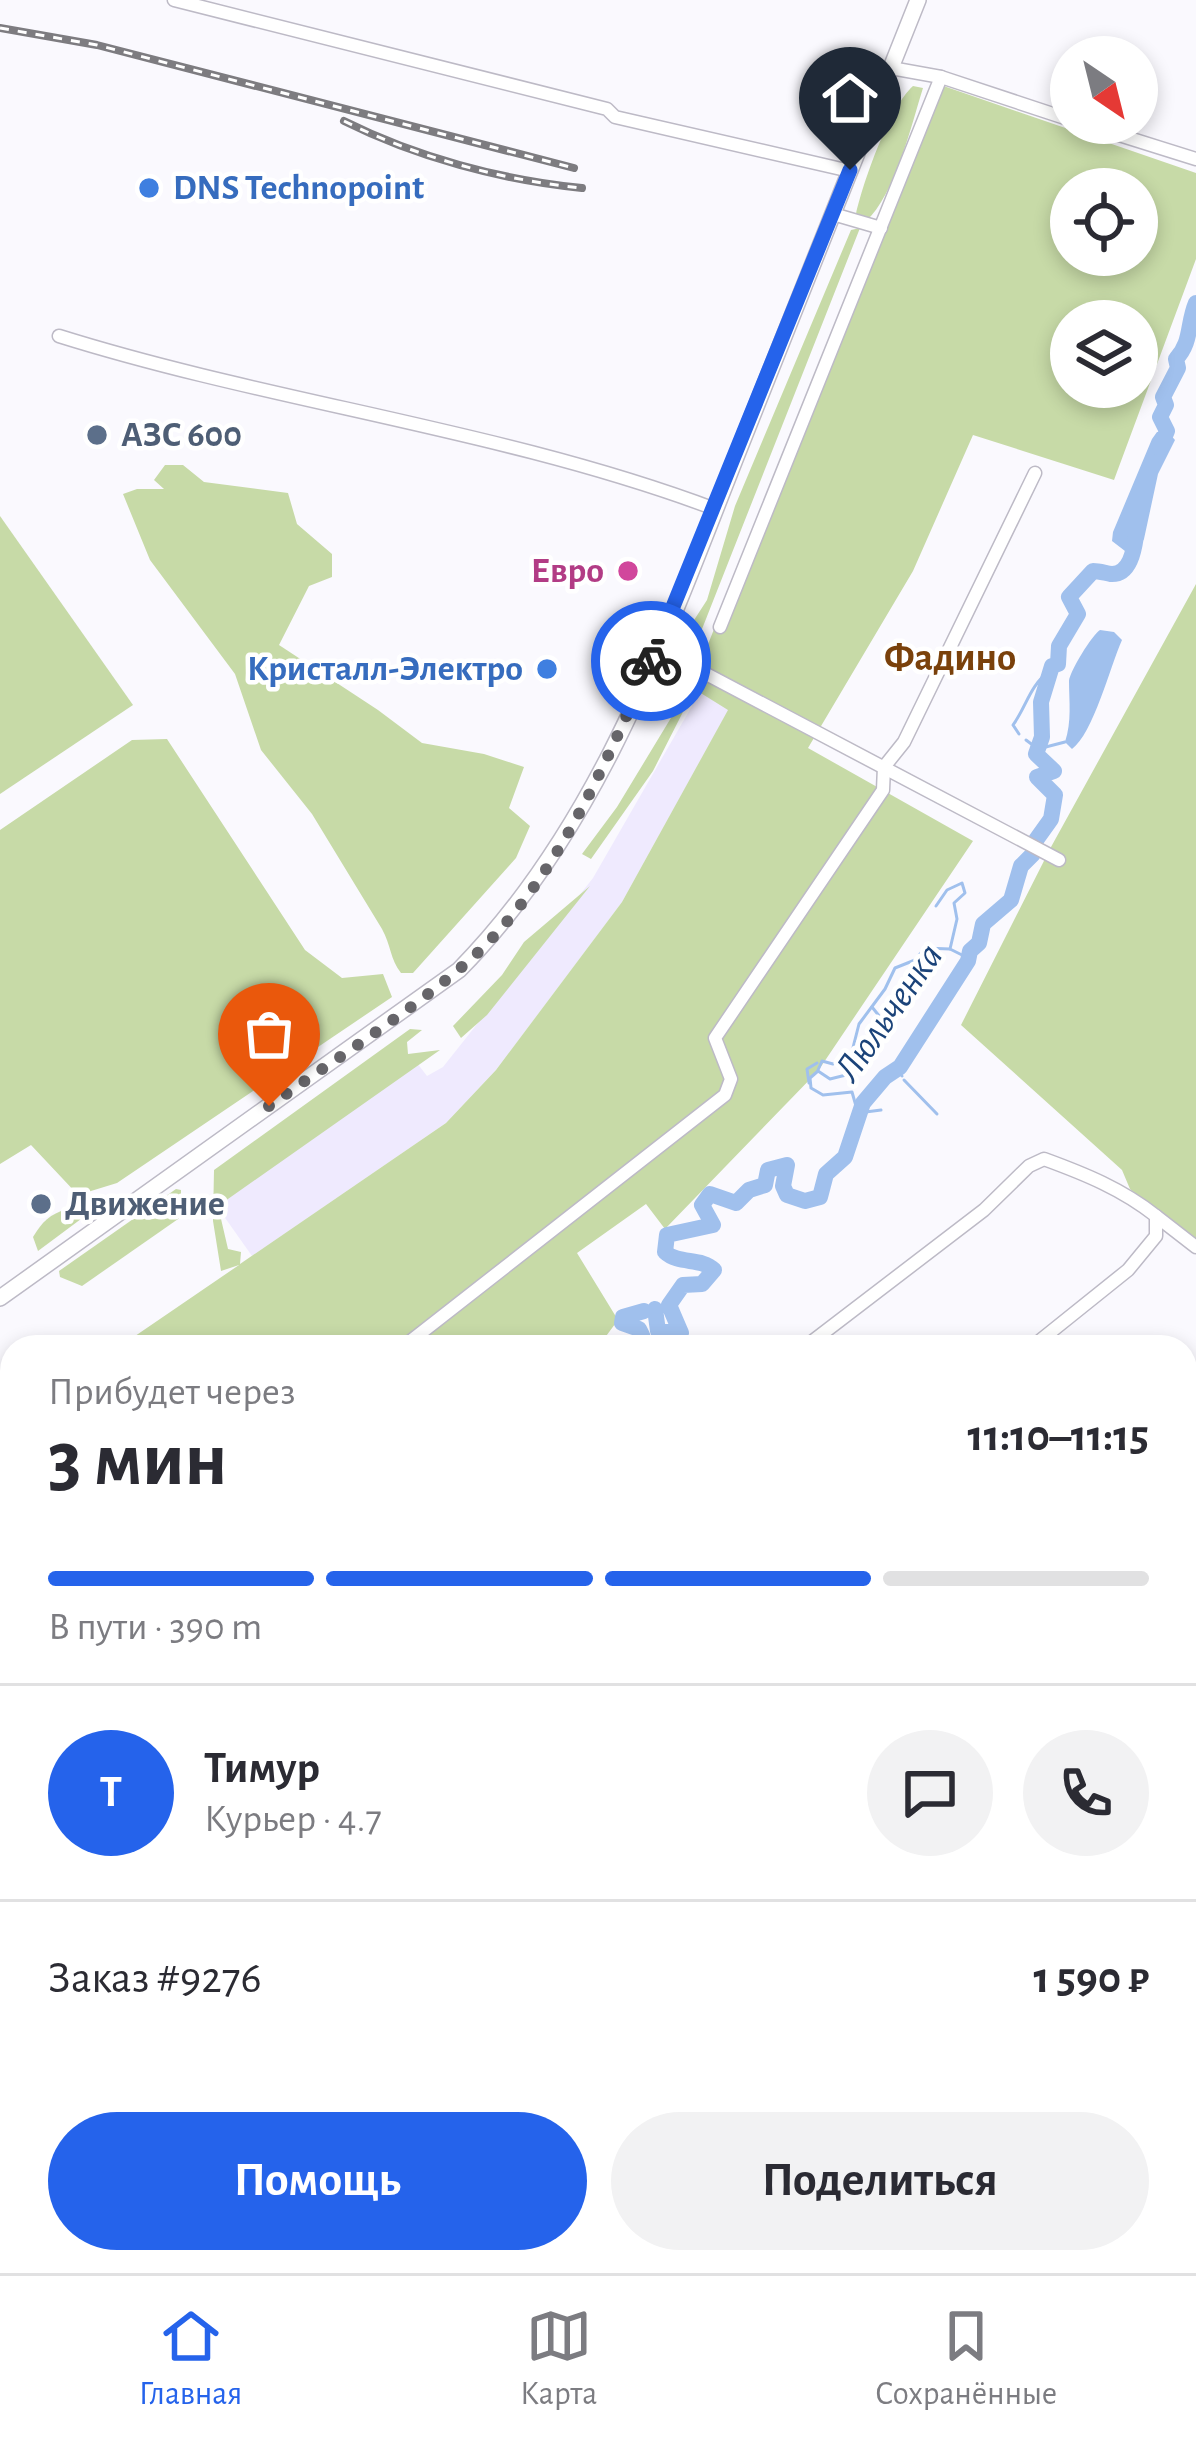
<!DOCTYPE html>
<html lang="ru">
<meta charset="utf-8">
<style>
:root{--surface:#fff;--page:#f2f2f3;--text:#2b2b33;--muted:#7c7c81;--line:#e1e1e2;--accent:#2563eb}
body{margin:0;font-family:"Alegreya Sans",sans-serif;background:var(--page);color:var(--text);height:100vh;display:flex;flex-direction:column;font-size:45px;white-space:nowrap}
*{box-sizing:border-box;margin:0}
p{font-size:39px;color:var(--muted)}
.icon{flex:none;width:66px;height:66px;fill:none;stroke:currentColor;stroke-width:2;stroke-linecap:round;stroke-linejoin:round}
.map{position:relative;flex:1;overflow:hidden}
.side{position:absolute;left:0px;top:1335px;width:1197px;height:939px;display:flex;flex-direction:column;background:var(--surface);border-radius:36px 36px 0 0;box-shadow:0 6px 18px #0003}
.side>*{flex:none}
.needle{width:78px;rotate:145deg}
.buttons{position:absolute;left:1050px;top:36px;display:grid;gap:24px}
.buttons a{display:grid;place-items:center;width:108px;height:108px;border-radius:50%;background:var(--surface);box-shadow:0 6px 18px #0003;font-size:60px}
.pin{position:absolute;display:grid;place-items:center;width:102px;height:102px;color:#fff;margin:-123px -51px;border-radius:50% 50% 50% 0;rotate:-45deg;box-shadow:0 0 12px #0007}
.pin .icon{rotate:45deg}
.courier{position:absolute;display:grid;place-items:center;width:120px;height:120px;margin:-60px;border:9px solid #2563eb;border-radius:50%;background:#fff;color:#222;box-shadow:0 3px 15px #0007}
.summary em{font-style:normal;font-weight:700}
.summary div{display:flex;flex-direction:column-reverse}
.summary{display:flex;align-items:center;justify-content:space-between;height:204px;padding:0 48px}
h1{font-size:78px;font-weight:700;line-height:90px}
.bar{display:grid;grid-template-columns:repeat(4,1fr);gap:18px 12px;align-content:center;height:144px;padding:0 48px}
.bar i{height:15px;border-radius:9px;background:var(--line)}
.bar .active{background:var(--accent)}
.bar p{grid-column:span 4}
.line{display:flex;align-items:center;gap:30px;padding:0 48px;border-top:3px solid var(--line)}
.line div{flex:1}
.round{display:grid;place-items:center;flex:none;width:126px;height:126px;border-radius:63px;background:var(--page)}
.primary-button{display:flex;gap:24px;margin-top:auto;padding:24px 48px}
.primary-button a{flex:1;height:138px;border-radius:72px;background:var(--accent);color:#fff;font-size:48px;font-weight:700;line-height:138px;text-align:center}
.primary-button a+a{background:var(--page);color:var(--text)}
.menu{display:flex;justify-content:space-around;align-items:center;height:168px;border-top:3px solid var(--line);background:var(--surface);font-size:33px;color:var(--muted)}
.menu a{display:grid;justify-items:center;gap:6px}
.menu .active{color:var(--accent)}
.map>svg:first-child{display:block}
</style>
<div class="map">
<svg width="1196" height="2273" viewBox="0 0 1196 2273">
<rect width="100%" height="100%" fill="#faf9fe"/>
<!-- built -->
<path fill="#efeafe" d="M700,692L729,709L622,902L496,1070L446,1123L252,1256L216,1205L417,1063L427,1076L443,1067L593,878Z"/>
<!-- green -->
<g fill="#c7daa7" fill-rule="evenodd">
<path d="M932,82L1196,173V259L1114,480L973,435L913,571L808,748L973,841L818,1071L665,1229L646,1204L577,1253L618,1320L598,1347H119L239,1265L221,1271L213,1221L214,1170L410,1029L422,1030L407,1042L408,1054L440,1050L218,1206L228,1249L241,1252L240,1264L446,1123L496,1070L622,902L728,710L691,687ZM1071,189H1137V255H1071ZM1071,321H1137V387H1071Z"/>
<path d="M913,86L923,88C911,126 895,195 866,221L856,214C863,182 890,106 913,86Z"/>
<path d="M860,228L691,657L676,648L707,600L735,506L851,230Z"/>
<path d="M165,465H183L204,482L288,493L297,524L332,554V577L309,586L279,645L378,710L422,743L484,754L524,767L509,808L530,826L516,858L413,973H401C390,959 391,945 382,929L312,814L261,750L235,674L150,560L123,494L137,489H164L154,480Z"/>
<path d="M0,516L133,705L0,794Z"/>
<path d="M1196,584V1245L1130,1189L1122,1170L961,1025L1051,847Z"/>
<path d="M680,703L686,706L653,771L591,859L582,854L617,807Z"/>
<path d="M167,739L305,950L342,978L383,974L392,997L117,1183L78,1195L31,1145L0,1164V830L132,740Z"/>
<path d="M590,886L487,1015L461,1038L453,1026L502,975L524,942Z"/>
<path d="M176,1189L181,1190V1217L82,1286L60,1277L59,1271Z"/>
<path d="M67,1209L80,1210L85,1216L38,1251L33,1237C42,1222 50,1214 67,1209Z"/>
<path d="M863,2262H1181L1189,2273H871Z"/>
</g>
<!-- water -->
<g fill="#a0c0ed">
<path d="M1167,431L1175,440L1158,474L1144,539L1136,552L1125,551L1112,541L1113,532L1152,439L1157,432Z"/>
<path d="M1100,630L1114,632L1122,640C1110,667 1093,734 1072,749L1065,742C1072,721 1069,702 1069,681C1070,671 1092,635 1100,630Z"/>
</g>
<g fill="none" stroke-linecap="round" stroke-linejoin="round">
<!-- stream -->
<g stroke="#a0c0ed" stroke-width="3">
<path d="M1019,734L1013,725C1028,704 1028,688 1051,669"/>
<path d="M1026,740L1038,749L1065,742"/>
<path d="M936,906L947,890L962,883L965,893L954,903L957,919L950,949L968,958"/>
<path d="M872,1007L880,1017"/>
<path d="M897,1069L902,1076"/>
<path d="M818,1070L822,1061L833,1064L845,1057L848,1063"/>
<path d="M904,1080L937,1114"/>
<path d="M809,1083L807,1069L817,1063"/>
<path d="M881,1110L858,1113L852,1092L823,1095L811,1088L810,1078L818,1071L830,1079L846,1075L859,1024L885,989L895,968L915,960L925,948L950,949"/>
</g>
<!-- river -->
<g stroke="#a0c0ed" stroke-width="16">
<path d="M1160,448L1167,431L1160,417L1166,405L1163,397L1178,368L1176,359C1192,342 1187,324 1196,303"/>
<path d="M1036,840L1051,819L1055,795L1037,777L1054,771L1036,754L1042,737L1041,702L1052,666L1058,664L1059,646L1078,614L1069,597L1093,571C1099,571 1105,573 1111,574C1130,575 1134,550 1136,536"/>
<path d="M655,1309L658,1331L681,1333L669,1305L683,1285L702,1284L714,1270C701,1257 679,1265 665,1252L667,1235L713,1225L702,1205L710,1194L736,1203L749,1190L765,1185L768,1170L787,1165L783,1186L787,1195L805,1201L820,1197L826,1174L845,1157L863,1103L885,1077L900,1067L968,961L970,951L979,943L983,924L1011,900L1021,866L1033,854"/>
<path d="M619,1347L634,1346L642,1335L639,1329L622,1323L623,1317L644,1311"/>
<path d="M79,2262L81,2273"/>
</g>
<defs>
<g id="minor">
<path d="M174,0L607,109L615,117L850,171"/>
<path d="M941,77L1071,120"/>
<path d="M1081,123L1196,159"/>
<path d="M833,214L881,228"/>
<path d="M59,336C273,403 505,430 715,509"/>
<path d="M720,627L941,77L891,68"/>
<path d="M657,648L1059,860"/>
<path d="M1156,1216L1196,1247"/>
<path d="M403,1347L725,1095L731,1079L715,1038L883,790L884,767L904,742L1035,473"/>
<path d="M805,1347L984,1210L1029,1166L1044,1159C1085,1174 1122,1189 1156,1216V1236L1128,1270L1032,1347"/>
<path d="M1185,1454L1196,1436"/>
<path d="M1185,1773L1196,1787"/>
<path d="M1185,2095L1196,2106"/>
<path d="M216,2273L218,2262"/>
<path d="M440,2273L442,2262"/>
<path d="M554,2273L556,2262"/>
</g>
<g id="major">
<path d="M0,1298L459,970C600,827 667,631 740,447C799,298 859,149 918,0"/>
<path d="M0,1400L12,1413"/>
<path d="M696,2262L703,2273"/>
</g>
</defs>
<!-- minor casing -->
<use href="#minor" stroke="#bdbac6" stroke-width="15"/>
<!-- major casing -->
<use href="#major" stroke="#bdbac6" stroke-width="18"/>
<!-- minor -->
<use href="#minor" stroke="#fff" stroke-width="12"/>
<!-- major -->
<use href="#major" stroke="#fff" stroke-width="15"/>
<defs>
<g id="rail">
<path d="M0,28L97,45L574,168"/>
<path d="M344,121C416,157 501,180 582,188"/>
</g>
</defs>
<!-- rail casing -->
<use href="#rail" stroke="#7d7c80" stroke-width="8"/>
<!-- rail -->
<use href="#rail" stroke="#fff" stroke-width="3" stroke-dasharray="9" stroke-linecap="butt"/>
</g>
<g fill="none" stroke-linecap="round" stroke-linejoin="round">
<!-- done -->
<path stroke="#666569" stroke-width="12" stroke-dasharray="0 21.6" d="M269,1106C331,1062 398,1020 457,971C552,893 602,770 651,661"/>
<!-- route -->
<path stroke="#2563eb" stroke-width="15" d="M651,661L850,170"/>
</g>
<!-- markers -->
<g fill="#3f7fe0" stroke="#fff" stroke-width="4.5">
<circle cx="149" cy="188" r="12"/>
<circle cx="547" cy="669" r="12"/>
</g>
<g fill="#5c6f8a" stroke="#fff" stroke-width="4.5">
<circle cx="97" cy="435" r="12"/>
<circle cx="41" cy="1204" r="12"/>
</g>
<circle fill="#d1479c" stroke="#fff" stroke-width="4.5" cx="628" cy="571" r="12"/>
<g text-anchor="middle" dominant-baseline="central" stroke-width="9" stroke-linejoin="round" paint-order="stroke">
<!-- shop labels -->
<g font-size="36" font-weight="bold" fill="#366cbe" stroke="#fff" text-anchor="start">
<text x="173" y="188">DNS Technopoint</text>
<text x="523" y="669" text-anchor="end">Кристалл-Электро</text>
</g>
<!-- service labels -->
<g font-size="36" font-weight="bold" fill="#4e5e75" stroke="#fff" text-anchor="start">
<text x="121" y="435">АЗС 600</text>
<text x="65" y="1204">Движение</text>
</g>
<!-- hotel labels -->
<g font-size="36" font-weight="bold" fill="#b23c85" stroke="#fff" text-anchor="end">
<text x="604" y="571">Евро</text>
</g>
<!-- neighbourhood labels -->
<g font-size="39" font-weight="bold" fill="#7a410b" stroke="#fff">
<text x="950" y="658">Фадино</text>
</g>
<!-- water labels -->
<g font-size="39" font-style="italic" fill="#1b4379" stroke="#fff">
<text transform="translate(889 1013) rotate(-55)">Люльченка</text>
</g>
</g>
</svg>
<div class="buttons">
<a><svg class="needle" viewBox="-14 -14 28 28"><path d="M0-13l5 13h-10z" fill="#e53935"/><path d="M0 13l5-13h-10z" fill="#7c7c81"/></svg></a>
<a><svg class="icon" aria-label="locate" viewBox="0 0 24 24"><circle cx="12" cy="12" r="6"/><path d="M12 2v4M12 18v4M2 12h4M18 12h4"/></svg></a>
<a><svg class="icon" aria-label="layers" viewBox="0 0 24 24"><path d="M12 4l9 5-9 5-9-5zM3 14l9 5 9-5"/></svg></a>
</div>
<div class="pin" style="left:269px;top:1106px;background:#ea580c"><svg class="icon" aria-label="bag" viewBox="0 0 24 24"><path d="M5 8h14l-1 12H6zM9 8a3 3 0 0 1 6 0"/></svg></div>
<div class="pin" style="left:850px;top:170px;background:#1f2937"><svg class="icon" aria-label="home" viewBox="0 0 24 24"><path d="M3 11l9-7 9 7M6 9v11h12V9"/></svg></div>
<div class="courier" style="left:651px;top:661px"><svg class="icon" aria-label="bike" viewBox="0 0 24 24"><circle cx="6" cy="16" r="4"/><circle cx="18" cy="16" r="4"/><path d="M6 16l4-8h5l3 8M10 8l3 8H6M13 5h3"/></svg></div>
<section class="side">
<div class="summary"><div><h1>3 мин</h1><p>Прибудет через</p></div><em>11:10–11:15</em></div>
<div class="bar"><i class="active"></i><i class="active"></i><i class="active"></i><i></i><p>В пути · 390 m</p></div>
<div class="line" style="height:216px"><b class="round" style="background:var(--accent);color:#fff">Т</b><div><b>Тимур</b><p>Курьер · 4.7</p></div><a class="round"><svg class="icon" aria-label="chat" viewBox="0 0 24 24"><path d="M4 5h16v11H9l-5 4z"/></svg></a><a class="round"><svg class="icon" aria-label="phone" viewBox="0 0 24 24"><path d="M5 4h4l2 5-3 2q2 4 5 5l2-3 5 2v4C11 20 4 13 5 4z"/></svg></a></div>
<div class="line" style="height:156px"><div>Заказ #9276</div><b>1 590 ₽</b></div>
<div class="primary-button"><a>Помощь</a><a>Поделиться</a></div>
</section>
</div>
<nav class="menu">
<a class="active"><svg class="icon" aria-label="home" viewBox="0 0 24 24"><path d="M3 11l9-7 9 7M6 9v11h12V9"/></svg>Главная</a>
<a><svg class="icon" aria-label="map" viewBox="0 0 24 24"><path d="M3 6l6-2 6 2 6-2v14l-6 2-6-2-6 2zM9 4v14M15 6v14"/></svg>Карта</a>
<a><svg class="icon" aria-label="saved" viewBox="0 0 24 24"><path d="M7 4h10v16l-5-4-5 4z"/></svg>Сохранённые</a>
</nav>
